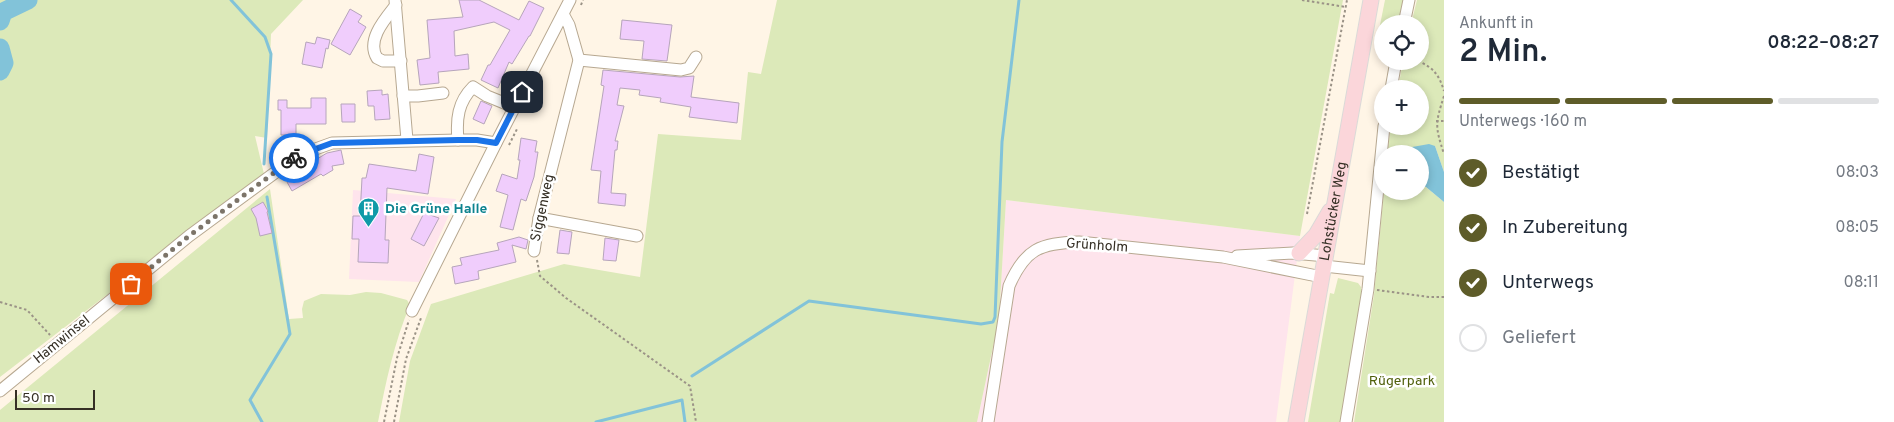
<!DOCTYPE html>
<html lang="de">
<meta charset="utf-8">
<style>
:root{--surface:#fff;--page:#f2f2f3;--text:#1f2937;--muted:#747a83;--line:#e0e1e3;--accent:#5e5c29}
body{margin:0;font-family:Overpass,sans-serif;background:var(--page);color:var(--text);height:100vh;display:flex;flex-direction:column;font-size:19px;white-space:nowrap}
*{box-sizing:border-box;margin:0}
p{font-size:16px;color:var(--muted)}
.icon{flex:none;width:28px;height:28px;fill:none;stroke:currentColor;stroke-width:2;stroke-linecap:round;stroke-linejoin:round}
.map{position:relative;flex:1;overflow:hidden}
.sheet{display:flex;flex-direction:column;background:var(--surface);width:450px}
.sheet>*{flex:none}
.tools{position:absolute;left:1374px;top:15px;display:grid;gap:10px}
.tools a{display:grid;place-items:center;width:55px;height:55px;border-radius:50%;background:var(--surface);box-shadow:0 2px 8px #0003;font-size:25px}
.scale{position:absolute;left:15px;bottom:12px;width:80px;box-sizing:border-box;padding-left:5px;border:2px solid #352f25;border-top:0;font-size:14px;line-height:18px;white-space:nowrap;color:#352f25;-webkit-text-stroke:4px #fff;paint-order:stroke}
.pin{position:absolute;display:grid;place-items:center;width:42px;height:42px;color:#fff;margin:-21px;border-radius:10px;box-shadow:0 2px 8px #0006}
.courier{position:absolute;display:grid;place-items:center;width:50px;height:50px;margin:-25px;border:4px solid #1a73e8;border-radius:50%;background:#fff;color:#222;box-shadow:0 1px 6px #0007}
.headline em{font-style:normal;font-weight:600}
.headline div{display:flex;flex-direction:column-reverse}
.headline{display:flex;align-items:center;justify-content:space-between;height:85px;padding:0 15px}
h1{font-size:32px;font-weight:600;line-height:38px}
.bar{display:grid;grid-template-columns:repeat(4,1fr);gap:8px 5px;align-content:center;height:60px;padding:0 15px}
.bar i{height:6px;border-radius:4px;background:var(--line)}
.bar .current{background:var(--accent)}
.bar p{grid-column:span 4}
ol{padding:0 15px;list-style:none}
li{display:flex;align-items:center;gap:15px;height:55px}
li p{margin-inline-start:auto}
li .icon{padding:5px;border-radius:50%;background:var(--accent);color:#fff;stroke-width:4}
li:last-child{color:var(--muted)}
li i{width:28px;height:28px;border:2px solid var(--line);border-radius:50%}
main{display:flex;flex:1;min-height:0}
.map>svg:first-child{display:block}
</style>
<main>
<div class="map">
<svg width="1444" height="422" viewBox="0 0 1444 422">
<rect width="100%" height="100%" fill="#fff5e6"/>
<!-- commercial -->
<g fill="#fee4ec">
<path d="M353,190L456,199L419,282L349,279Z"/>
<path d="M1006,200L1300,236L1276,422H977L999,319Z"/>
</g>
<!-- green -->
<g fill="#dce9b9">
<path d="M0,0H303L271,34L267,138L255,136L264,174L0,377Z"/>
<path d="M777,0H1343L1300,236L1006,200L999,319L977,422H399L410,361L431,304L564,264L640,277L658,134L741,140L748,72L761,74Z"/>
<path d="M1385,0H1404L1399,24L1380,25Z"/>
<path d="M1417,0H1444V172L1435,146L1401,149L1397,154H1387L1391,126H1420V89H1398L1403,61H1420V24H1411Z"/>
<path d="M1420,185L1426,187L1444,202V422H1354L1374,295L1384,191H1420Z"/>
<path d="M270,189L289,319L303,318L302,309L304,301L321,294L350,295L366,292L381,293L407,300L410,305C394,343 386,381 378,422H0V410Z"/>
<path d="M1338,278L1358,283L1361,287L1362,294L1340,422H1308L1330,293L1334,294Z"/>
</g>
<!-- water -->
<path fill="#82c3d9" d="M1429,144L1435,146L1444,172V202L1426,187L1420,185V154H1397L1401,149Z"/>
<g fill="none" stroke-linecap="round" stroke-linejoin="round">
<!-- stream -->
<g stroke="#82c3d9" stroke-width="3">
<path d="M231,0L265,37L271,54L264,164"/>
<path d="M692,376L809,301L981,324L993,322L995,317L1002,142L1019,0"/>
<path d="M262,422L250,400L290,334L267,197"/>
<path d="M596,422L682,400L685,422"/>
</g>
<!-- river -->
<g stroke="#82c3d9" stroke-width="19">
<path d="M0,21L3,12L28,0"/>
<path d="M0,48L4,63L0,71"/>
</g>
</g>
<!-- building -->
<g fill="#f0cdfc" stroke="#b6a5bb">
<path d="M459,0H479L519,20L529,1L544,8L530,36H529L512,64L509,62L498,88L481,80L488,65H490L510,30L494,22L454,31L455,56L468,54L469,69L438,72L439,83L420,85L417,60L430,58L427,20L463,17Z"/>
<path d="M350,9L362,16L358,22L366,27L350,55L331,44Z"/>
<path d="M622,20L672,25L667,61L642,59L644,41L620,39Z"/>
<path d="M317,37L330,40L328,49L326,48L322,68L302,64L306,42L315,44Z"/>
<path d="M603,70L680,77L694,76L691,97L739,103L737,123L689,117L691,107L660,102L661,98L639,95L640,90L620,88L617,105L624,106L615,141H618L617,150H615L611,193L626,194L625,206L598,203L601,171L591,170L604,86L601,85Z"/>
<path d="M382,90V95L388,94L390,119L375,120L374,106H368L367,91Z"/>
<path d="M311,98H326V124H296V135H281V110H278V100H287V108H311Z"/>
<path d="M481,101L492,106L484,124L473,119Z"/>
<path d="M341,104H355V122H342Z"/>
<path d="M521,138L537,141L535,152H538L534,177L526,201L521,199L513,230L500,227L508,195L496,191L502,174L517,179L520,160H518Z"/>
<path d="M341,150L344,164L332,166L333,170L323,176L321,174L292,191L287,182L300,174L297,171L327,153Z"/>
<path d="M419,154L434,157L428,194L387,188L385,240H389L388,263L358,262L359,239H352L353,216H360L362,178H366L369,164L416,171Z"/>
<path d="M263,202L268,211L267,212L272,233L260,236L256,218L251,209Z"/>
<path d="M424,213L439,218L424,246L411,239Z"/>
<path d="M560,230L572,232L569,254L557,253Z"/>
<path d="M519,237L528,240L526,249L512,245L516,262L478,271L479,279L455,284L452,267L462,265L460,258L499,250L497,243Z"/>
<path d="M605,238L619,240L616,261L603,260Z"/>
</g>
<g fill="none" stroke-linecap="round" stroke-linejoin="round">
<defs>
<g id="minor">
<path d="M395,0L407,140"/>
<path d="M396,5C385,19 366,40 377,58L383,61H401"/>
<path d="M1404,24L1409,0"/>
<path d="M579,60L681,70L689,68L696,57"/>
<path d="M1391,89L1396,61"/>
<path d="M403,96H418L443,93"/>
<path d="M458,140C456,119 458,102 473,87L487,96L514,107"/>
<path d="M539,218L637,236"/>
<path d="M534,251L539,218L579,60L569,25L563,14"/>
<path d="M1237,256L1293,253L1326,256"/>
<path d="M1324,266L1370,271"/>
<path d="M412,311L496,143L570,0"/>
<path d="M0,391L189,236L299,155L332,143L458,140H477L496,143"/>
<path d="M988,422L1009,286C1025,249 1040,243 1079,242L1223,257L1322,277"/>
<path d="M1346,422L1368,289L1384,126"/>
</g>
<g id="major">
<path d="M1299,253L1316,235L1330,211"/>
<path id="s1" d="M1296,422L1371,0"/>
</g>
</defs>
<!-- minor casing -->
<use href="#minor" stroke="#b7a891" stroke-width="13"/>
<!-- major casing -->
<use href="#major" stroke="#dbdad8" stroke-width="17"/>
<!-- path -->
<g stroke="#9b9387" stroke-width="2" stroke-dasharray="2.5 2.5" stroke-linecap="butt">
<path d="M1302,0L1346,7"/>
<path d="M581,5L583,0"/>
<path d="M1418,61C1434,68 1439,75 1444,91"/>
<path d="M1444,96C1435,124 1435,126 1444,154"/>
<path d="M1436,121H1444"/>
<path d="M509,145L517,129"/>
<path d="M1307,214L1347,0"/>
<path d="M537,260L540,276L566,298L690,386L696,422"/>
<path d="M1377,290L1429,297H1444"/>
<path d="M0,302L27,310L50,335"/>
<path d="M384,422L397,358L409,320"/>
<path d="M394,422L406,359L421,318"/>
</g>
<!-- minor -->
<use href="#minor" stroke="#fff" stroke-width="11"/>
<!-- major -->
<use href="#major" stroke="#fbd6da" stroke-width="15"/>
</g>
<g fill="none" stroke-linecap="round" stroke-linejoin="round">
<!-- done -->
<path stroke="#7c7469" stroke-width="5" stroke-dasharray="0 9" d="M131,284L189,236L294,158"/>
<!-- route -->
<path stroke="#1a73e8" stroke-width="6" d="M294,158L299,155L332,143L458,140H477L496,143L522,92"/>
</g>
<!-- icons -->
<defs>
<symbol id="building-pin" viewBox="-11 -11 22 30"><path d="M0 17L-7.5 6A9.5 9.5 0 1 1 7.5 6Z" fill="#0f9aa8" stroke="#fff"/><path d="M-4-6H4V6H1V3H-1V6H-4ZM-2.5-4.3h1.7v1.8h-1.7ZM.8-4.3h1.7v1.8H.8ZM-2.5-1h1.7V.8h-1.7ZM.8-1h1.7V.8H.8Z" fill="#fff"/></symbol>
</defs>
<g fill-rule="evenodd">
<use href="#building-pin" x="356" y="196" width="25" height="34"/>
</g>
<g text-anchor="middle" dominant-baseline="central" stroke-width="5" stroke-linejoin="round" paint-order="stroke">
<!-- street labels -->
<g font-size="14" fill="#352f25" stroke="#fff">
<text transform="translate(543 208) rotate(-78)">Siggenweg</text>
<text stroke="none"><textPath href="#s1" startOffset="214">Lohstücker Weg</textPath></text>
<text transform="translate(1097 246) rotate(4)">Grünholm</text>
<text transform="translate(62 340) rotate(-39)">Hamwinsel</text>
</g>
<!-- culture labels -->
<g font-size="14" font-weight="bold" fill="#0d838f" stroke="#fff" text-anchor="start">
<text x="385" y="209">Die Grüne Halle</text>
</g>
<!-- park labels -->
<g font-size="14" fill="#505f0b" stroke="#fff">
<text x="1402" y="381">Rügerpark</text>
</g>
</g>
</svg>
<div class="tools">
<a><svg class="icon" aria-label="locate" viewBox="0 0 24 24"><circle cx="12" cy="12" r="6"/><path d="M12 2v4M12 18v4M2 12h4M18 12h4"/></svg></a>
<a>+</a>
<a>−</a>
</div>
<div class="scale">50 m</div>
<div class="pin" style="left:131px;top:284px;background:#ea580c"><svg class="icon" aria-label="bag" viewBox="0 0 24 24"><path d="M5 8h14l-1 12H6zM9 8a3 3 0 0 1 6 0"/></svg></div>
<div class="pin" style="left:522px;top:92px;background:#1f2937"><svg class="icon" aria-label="home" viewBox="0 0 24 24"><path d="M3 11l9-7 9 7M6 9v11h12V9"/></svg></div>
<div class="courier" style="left:294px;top:158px"><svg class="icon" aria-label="bike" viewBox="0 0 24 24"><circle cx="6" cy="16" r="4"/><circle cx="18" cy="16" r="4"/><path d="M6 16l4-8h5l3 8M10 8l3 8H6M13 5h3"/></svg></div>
</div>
<section class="sheet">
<div class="headline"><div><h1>2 Min.</h1><p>Ankunft in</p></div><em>08:22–08:27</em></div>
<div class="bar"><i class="current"></i><i class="current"></i><i class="current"></i><i></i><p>Unterwegs · 160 m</p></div>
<ol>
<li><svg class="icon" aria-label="check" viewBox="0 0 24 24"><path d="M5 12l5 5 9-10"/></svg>Bestätigt<p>08:03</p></li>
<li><svg class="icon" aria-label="check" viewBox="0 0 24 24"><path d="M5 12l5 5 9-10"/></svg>In Zubereitung<p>08:05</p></li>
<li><svg class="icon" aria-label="check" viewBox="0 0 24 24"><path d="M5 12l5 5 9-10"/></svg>Unterwegs<p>08:11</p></li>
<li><i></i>Geliefert</li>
</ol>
</section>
</main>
